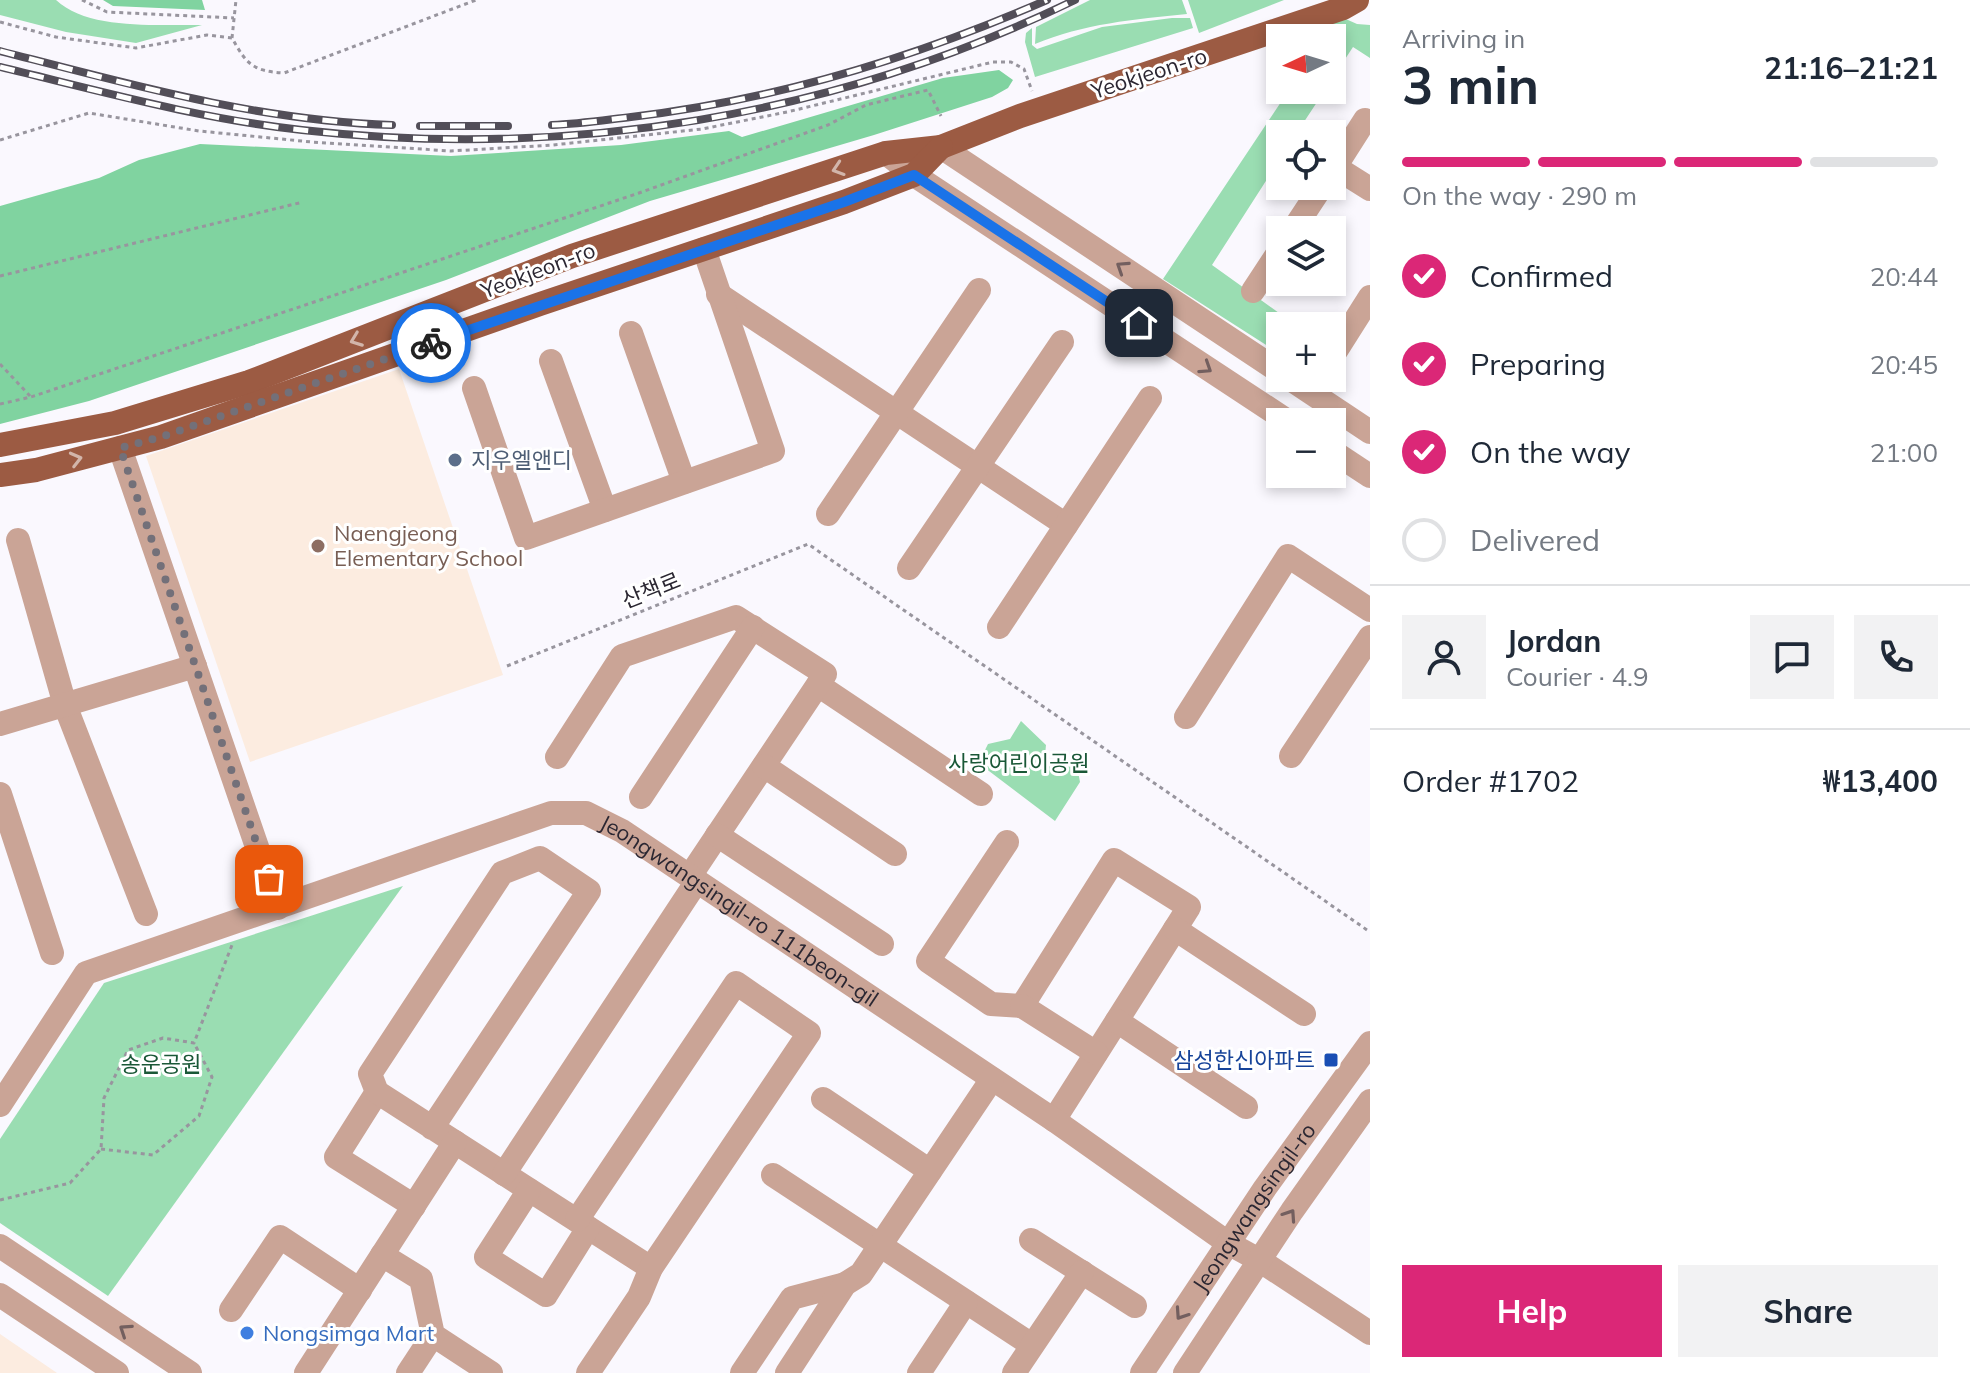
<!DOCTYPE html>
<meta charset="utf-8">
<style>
:root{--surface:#fff;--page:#f2f2f3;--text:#1f2937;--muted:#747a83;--line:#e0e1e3;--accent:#db2777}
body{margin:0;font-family:Mulish,"Noto Sans KR",sans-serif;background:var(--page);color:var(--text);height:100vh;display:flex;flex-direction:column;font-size:30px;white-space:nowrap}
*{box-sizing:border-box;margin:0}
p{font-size:26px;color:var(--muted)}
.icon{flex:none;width:44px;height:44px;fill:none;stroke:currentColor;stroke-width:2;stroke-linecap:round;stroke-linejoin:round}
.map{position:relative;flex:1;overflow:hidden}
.drawer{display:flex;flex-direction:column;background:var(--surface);width:600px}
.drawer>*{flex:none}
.needle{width:52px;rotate:266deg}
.tools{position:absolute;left:1266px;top:24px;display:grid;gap:16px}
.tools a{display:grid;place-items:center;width:80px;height:80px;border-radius:0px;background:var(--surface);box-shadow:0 4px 12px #0003;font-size:40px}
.pin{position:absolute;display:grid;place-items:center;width:68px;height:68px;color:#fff;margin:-34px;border-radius:16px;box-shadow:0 4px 12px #0006}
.courier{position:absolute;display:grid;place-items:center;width:80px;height:80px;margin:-40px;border:6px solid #1a73e8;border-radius:50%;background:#fff;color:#222;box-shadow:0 2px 10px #0007}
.headline em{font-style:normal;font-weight:700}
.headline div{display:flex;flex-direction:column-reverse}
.headline{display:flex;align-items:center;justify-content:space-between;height:136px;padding:0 32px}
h1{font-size:52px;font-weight:700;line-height:60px}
.bar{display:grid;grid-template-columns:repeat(4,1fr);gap:12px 8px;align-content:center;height:96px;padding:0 32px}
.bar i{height:10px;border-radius:6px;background:var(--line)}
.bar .selected{background:var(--accent)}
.bar p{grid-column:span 4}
.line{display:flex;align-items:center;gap:20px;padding:0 32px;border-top:2px solid var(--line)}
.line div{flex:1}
.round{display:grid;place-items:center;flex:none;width:84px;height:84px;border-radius:0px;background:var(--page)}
ol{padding:0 32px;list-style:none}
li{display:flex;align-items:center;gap:24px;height:88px}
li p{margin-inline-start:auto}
li .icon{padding:8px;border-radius:50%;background:var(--accent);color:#fff;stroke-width:4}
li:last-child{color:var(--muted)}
li i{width:44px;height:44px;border:4px solid var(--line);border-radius:50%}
.cta{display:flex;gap:16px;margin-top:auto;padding:16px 32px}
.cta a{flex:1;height:92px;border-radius:0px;background:var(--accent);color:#fff;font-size:32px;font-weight:700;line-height:92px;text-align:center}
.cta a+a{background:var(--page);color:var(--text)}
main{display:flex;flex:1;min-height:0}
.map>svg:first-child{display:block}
</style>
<main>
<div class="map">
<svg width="1370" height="1373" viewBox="0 0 1370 1373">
<rect width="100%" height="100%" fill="#faf8fe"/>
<!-- education -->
<g fill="#fcece0">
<path d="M399,369L503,675L250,762L146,456Z"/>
<path d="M0,1334L57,1373H0Z"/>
</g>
<!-- green -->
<g fill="#9addb2">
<path d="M0,0H56C89,31 160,24 202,25L136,43L66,32L0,15Z"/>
<path d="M1090,0H1182L1187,14C1135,19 1083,24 1035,44L1036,27Z"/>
<path d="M1188,0H1284L1199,33Z"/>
<path d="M1339,16L1357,24L1370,25V58L1353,47L1332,79V38H1324Z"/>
<path d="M1172,18H1190L1193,28L1035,77L1025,42L1026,33L1032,28V45L1037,49L1102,27Z"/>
<path d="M1289,90H1325L1296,134H1280V159L1212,265L1297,326H1280V354L1163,279Z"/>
<path d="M1021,721L1046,745L1044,765L1077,766L1080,782L1055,821L985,768L982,756L988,744L1010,739Z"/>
<path d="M403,886L108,1296L0,1223V1139L104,983Z"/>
</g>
<!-- forest -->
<g fill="#80d3a0">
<path d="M103,0H202L205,10L113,6Z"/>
<path d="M999,70L1013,80L1008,88L992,97L874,135L650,201L446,280L89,401L0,424V206L99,178L139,160L200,144L451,156L621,145L729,131L742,137L943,78Z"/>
</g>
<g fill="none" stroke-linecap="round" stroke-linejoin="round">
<!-- path -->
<g stroke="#98959e" stroke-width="3" stroke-dasharray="4 4" stroke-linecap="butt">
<path d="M82,0L107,12L234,18"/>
<path d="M0,22L56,37L136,48L207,35L232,38C247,65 253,71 284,73L476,0"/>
<path d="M232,38L236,0"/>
<path d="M0,140L89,113L199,131L312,142L451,151L553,145L702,129L787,112L993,62H1011L1024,69L1032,91"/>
<path d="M0,276L303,202"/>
<path d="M0,364L30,396"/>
<path d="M0,404L31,397L639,193L828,125L866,105L928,90L941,116"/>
<path d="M507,666L808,544L1370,932"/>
<path d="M101,1149L153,1155L199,1116L212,1077L194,1043"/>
<path d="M0,1200L70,1183L101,1149L104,1098L128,1050L163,1038L194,1043L232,945"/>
</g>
<!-- minor -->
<g stroke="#caa496" stroke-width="24">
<path d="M941,147L1280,372"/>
<path d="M886,153L914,175L1289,422"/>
<path d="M1335,167L1365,120"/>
<path d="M1332,171L1335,167L1370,189"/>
<path d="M1293,230L1322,186"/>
<path d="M1253,291L1280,250"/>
<path d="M718,294L1066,525"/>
<path d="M631,333L684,482"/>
<path d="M1332,357L1370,297"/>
<path d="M551,361L605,510"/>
<path d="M1289,378L1370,432"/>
<path d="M474,388L526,538L773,451L704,249"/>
<path d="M120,448L278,908"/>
<path d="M1332,451L1370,476"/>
<path d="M828,514L979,290"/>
<path d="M18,540L65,705L146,914"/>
<path d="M909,568L1062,342"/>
<path d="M999,627L1150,398"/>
<path d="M818,685L981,794"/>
<path d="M1186,717L1288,556L1370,610"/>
<path d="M0,724L195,666"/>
<path d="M1291,756L1370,637"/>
<path d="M557,757L622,656L736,617L825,674L690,876"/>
<path d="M764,766L895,854"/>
<path d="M0,794L52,953"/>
<path d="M641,797L753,627"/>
<path d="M717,835L882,944"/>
<path d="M1007,842L928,961L991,1004L1022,1006L1114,860L1189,907L1054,1120"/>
<path d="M1175,929L1304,1014"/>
<path d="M1022,1006L1096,1053"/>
<path d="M1117,1021L1246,1107"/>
<path d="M377,1092L336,1157L414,1206"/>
<path d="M823,1099L930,1171"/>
<path id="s1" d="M0,1105L86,973L551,813H586L622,831L1054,1120L1228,1243L1259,1260L1370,1333"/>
<path d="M432,1128L589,891L540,858L502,873L370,1074L377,1092L651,1268"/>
<path d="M504,1174L697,881"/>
<path d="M773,1175L1032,1345"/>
<path d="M529,1190L486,1257L546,1295L588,1228"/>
<path d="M577,1220L736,983L809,1033L651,1268L639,1297L588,1373"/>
<path d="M1031,1240L1135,1306"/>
<path d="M0,1246L190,1373"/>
<path d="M382,1255L421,1279L433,1335L491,1373"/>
<path d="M0,1295L117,1373"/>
<path d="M231,1310L280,1237L360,1290"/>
<path d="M306,1373L455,1142"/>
<path d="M408,1373L433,1335"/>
<path d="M742,1373L792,1298L845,1284"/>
<path d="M787,1373L845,1284L861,1274L992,1079"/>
<path d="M919,1373L966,1302"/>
<path d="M1014,1373L1082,1272"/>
<path id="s2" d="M1142,1373L1265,1188L1370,1043"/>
<path d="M1185,1373L1292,1211L1370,1101"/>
</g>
<!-- major -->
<g stroke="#9c5b43" stroke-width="24">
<path d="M0,445L115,423L249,382L572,256L886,153L941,147L1020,116L1343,8L1357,0"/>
<path d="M0,475L36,470L161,437L540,304L844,202L914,175L941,147"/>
</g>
<defs>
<g id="rail">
<path d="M0,51C128,84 259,121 392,125"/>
<path d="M0,67C100,91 200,119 302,130C568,160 834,117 1075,0"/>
<path d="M552,125C579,124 605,120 631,117C776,100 914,58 1047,0"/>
<path d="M420,126H508"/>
</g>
</defs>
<!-- rail casing -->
<use href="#rail" stroke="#524e58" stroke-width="8"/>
<!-- rail -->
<use href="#rail" stroke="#fff" stroke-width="5" stroke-dasharray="15" stroke-linecap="butt"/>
</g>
<!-- one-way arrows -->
<defs><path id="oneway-chevron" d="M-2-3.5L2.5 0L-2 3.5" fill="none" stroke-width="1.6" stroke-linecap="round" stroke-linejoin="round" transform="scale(2)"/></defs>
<g stroke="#d2b5aa">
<use href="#oneway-chevron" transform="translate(838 169) rotate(162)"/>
<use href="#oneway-chevron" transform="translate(356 340) rotate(159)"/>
<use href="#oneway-chevron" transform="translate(76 459) rotate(-14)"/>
</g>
<g stroke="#735f5f">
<use href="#oneway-chevron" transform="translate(1122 267) rotate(-147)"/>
<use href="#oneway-chevron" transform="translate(1206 368) rotate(33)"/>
<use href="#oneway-chevron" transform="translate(1290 1215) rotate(-56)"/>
<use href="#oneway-chevron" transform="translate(1181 1314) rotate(124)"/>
<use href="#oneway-chevron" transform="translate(125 1330) rotate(-146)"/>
</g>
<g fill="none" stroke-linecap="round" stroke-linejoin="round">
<!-- done -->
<path stroke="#737079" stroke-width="8" stroke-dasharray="0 14.4" d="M269,879L120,448L161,437L431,343"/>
<!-- route -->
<path stroke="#1a73e8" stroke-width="10" d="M431,343L844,202L914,175L1139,323"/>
</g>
<!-- markers -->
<circle fill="#5c6f8a" stroke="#fff" stroke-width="3" cx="455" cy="460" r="8"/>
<circle fill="#8d6e63" stroke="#fff" stroke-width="3" cx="318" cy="546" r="8"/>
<rect fill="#1a4fb4" stroke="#fff" stroke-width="3" x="1323" y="1052" width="16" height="16" rx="4"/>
<circle fill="#3f7fe0" stroke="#fff" stroke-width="3" cx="247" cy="1333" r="8"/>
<g text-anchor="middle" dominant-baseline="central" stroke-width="6" stroke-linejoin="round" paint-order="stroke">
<!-- street labels -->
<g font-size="22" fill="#2b2732" stroke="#fff">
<text transform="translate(1149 73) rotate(-18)">Yeokjeon-ro</text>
<text transform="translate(538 270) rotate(-21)">Yeokjeon-ro</text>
<text transform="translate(651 590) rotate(-22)">산책로</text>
<text stroke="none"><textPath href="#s1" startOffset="866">Jeongwangsingil-ro 111beon-gil</textPath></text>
<text stroke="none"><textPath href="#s2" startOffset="200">Jeongwangsingil-ro</textPath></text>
</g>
<!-- service labels -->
<g font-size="22" fill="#4e5e75" stroke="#fff" text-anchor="start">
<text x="471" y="460">지우엘앤디</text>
</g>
<!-- education labels -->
<g font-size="22" fill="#785e54" stroke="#fff" text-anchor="start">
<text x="334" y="533">Naengjeong<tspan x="334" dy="25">Elementary School</tspan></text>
</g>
<!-- park labels -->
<g font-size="22" fill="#1a5837" stroke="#fff">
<text x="1019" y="763">사랑어린이공원</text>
<text x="161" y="1064">송운공원</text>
</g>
<!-- transit labels -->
<g font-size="22" fill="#164399" stroke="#fff" text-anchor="end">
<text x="1315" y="1060">삼성한신아파트</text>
</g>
<!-- shop labels -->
<g font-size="22" fill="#366cbe" stroke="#fff" text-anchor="start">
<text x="263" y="1333">Nongsimga Mart</text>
</g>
</g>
</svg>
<div class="tools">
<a><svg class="needle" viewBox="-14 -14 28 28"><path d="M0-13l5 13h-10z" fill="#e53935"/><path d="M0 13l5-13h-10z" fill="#747a83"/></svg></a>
<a><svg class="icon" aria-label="locate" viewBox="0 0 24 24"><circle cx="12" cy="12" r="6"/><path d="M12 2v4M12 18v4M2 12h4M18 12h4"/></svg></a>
<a><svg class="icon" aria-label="layers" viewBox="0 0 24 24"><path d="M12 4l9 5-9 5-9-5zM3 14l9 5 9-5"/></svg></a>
<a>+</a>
<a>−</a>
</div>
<div class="pin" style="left:269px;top:879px;background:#ea580c"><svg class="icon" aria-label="bag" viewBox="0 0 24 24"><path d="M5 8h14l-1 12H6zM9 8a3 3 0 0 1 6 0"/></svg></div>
<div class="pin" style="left:1139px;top:323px;background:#1f2937"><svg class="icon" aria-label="home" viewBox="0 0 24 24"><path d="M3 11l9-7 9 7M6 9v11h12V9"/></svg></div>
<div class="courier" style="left:431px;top:343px"><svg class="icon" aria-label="bike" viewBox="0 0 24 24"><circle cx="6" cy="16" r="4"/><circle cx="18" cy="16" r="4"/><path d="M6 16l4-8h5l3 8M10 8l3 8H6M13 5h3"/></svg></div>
</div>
<section class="drawer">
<div class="headline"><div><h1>3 min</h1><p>Arriving in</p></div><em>21:16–21:21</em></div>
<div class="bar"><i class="selected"></i><i class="selected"></i><i class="selected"></i><i></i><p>On the way · 290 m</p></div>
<ol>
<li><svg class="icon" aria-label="check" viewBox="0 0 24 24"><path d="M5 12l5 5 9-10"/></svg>Confirmed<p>20:44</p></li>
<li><svg class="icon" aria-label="check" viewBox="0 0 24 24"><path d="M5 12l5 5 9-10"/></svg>Preparing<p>20:45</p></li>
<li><svg class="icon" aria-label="check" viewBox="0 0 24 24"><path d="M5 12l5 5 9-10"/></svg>On the way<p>21:00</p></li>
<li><i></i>Delivered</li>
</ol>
<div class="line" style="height:144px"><a class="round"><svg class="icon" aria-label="person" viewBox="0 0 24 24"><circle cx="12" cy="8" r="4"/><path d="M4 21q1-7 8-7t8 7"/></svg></a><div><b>Jordan</b><p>Courier · 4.9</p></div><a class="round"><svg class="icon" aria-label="chat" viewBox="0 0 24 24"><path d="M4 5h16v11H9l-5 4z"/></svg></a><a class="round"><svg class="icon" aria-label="phone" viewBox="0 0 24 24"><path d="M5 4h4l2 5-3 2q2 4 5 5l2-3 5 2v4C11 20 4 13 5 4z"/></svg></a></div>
<div class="line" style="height:104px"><div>Order #1702</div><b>₩13,400</b></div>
<div class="cta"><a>Help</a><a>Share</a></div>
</section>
</main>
